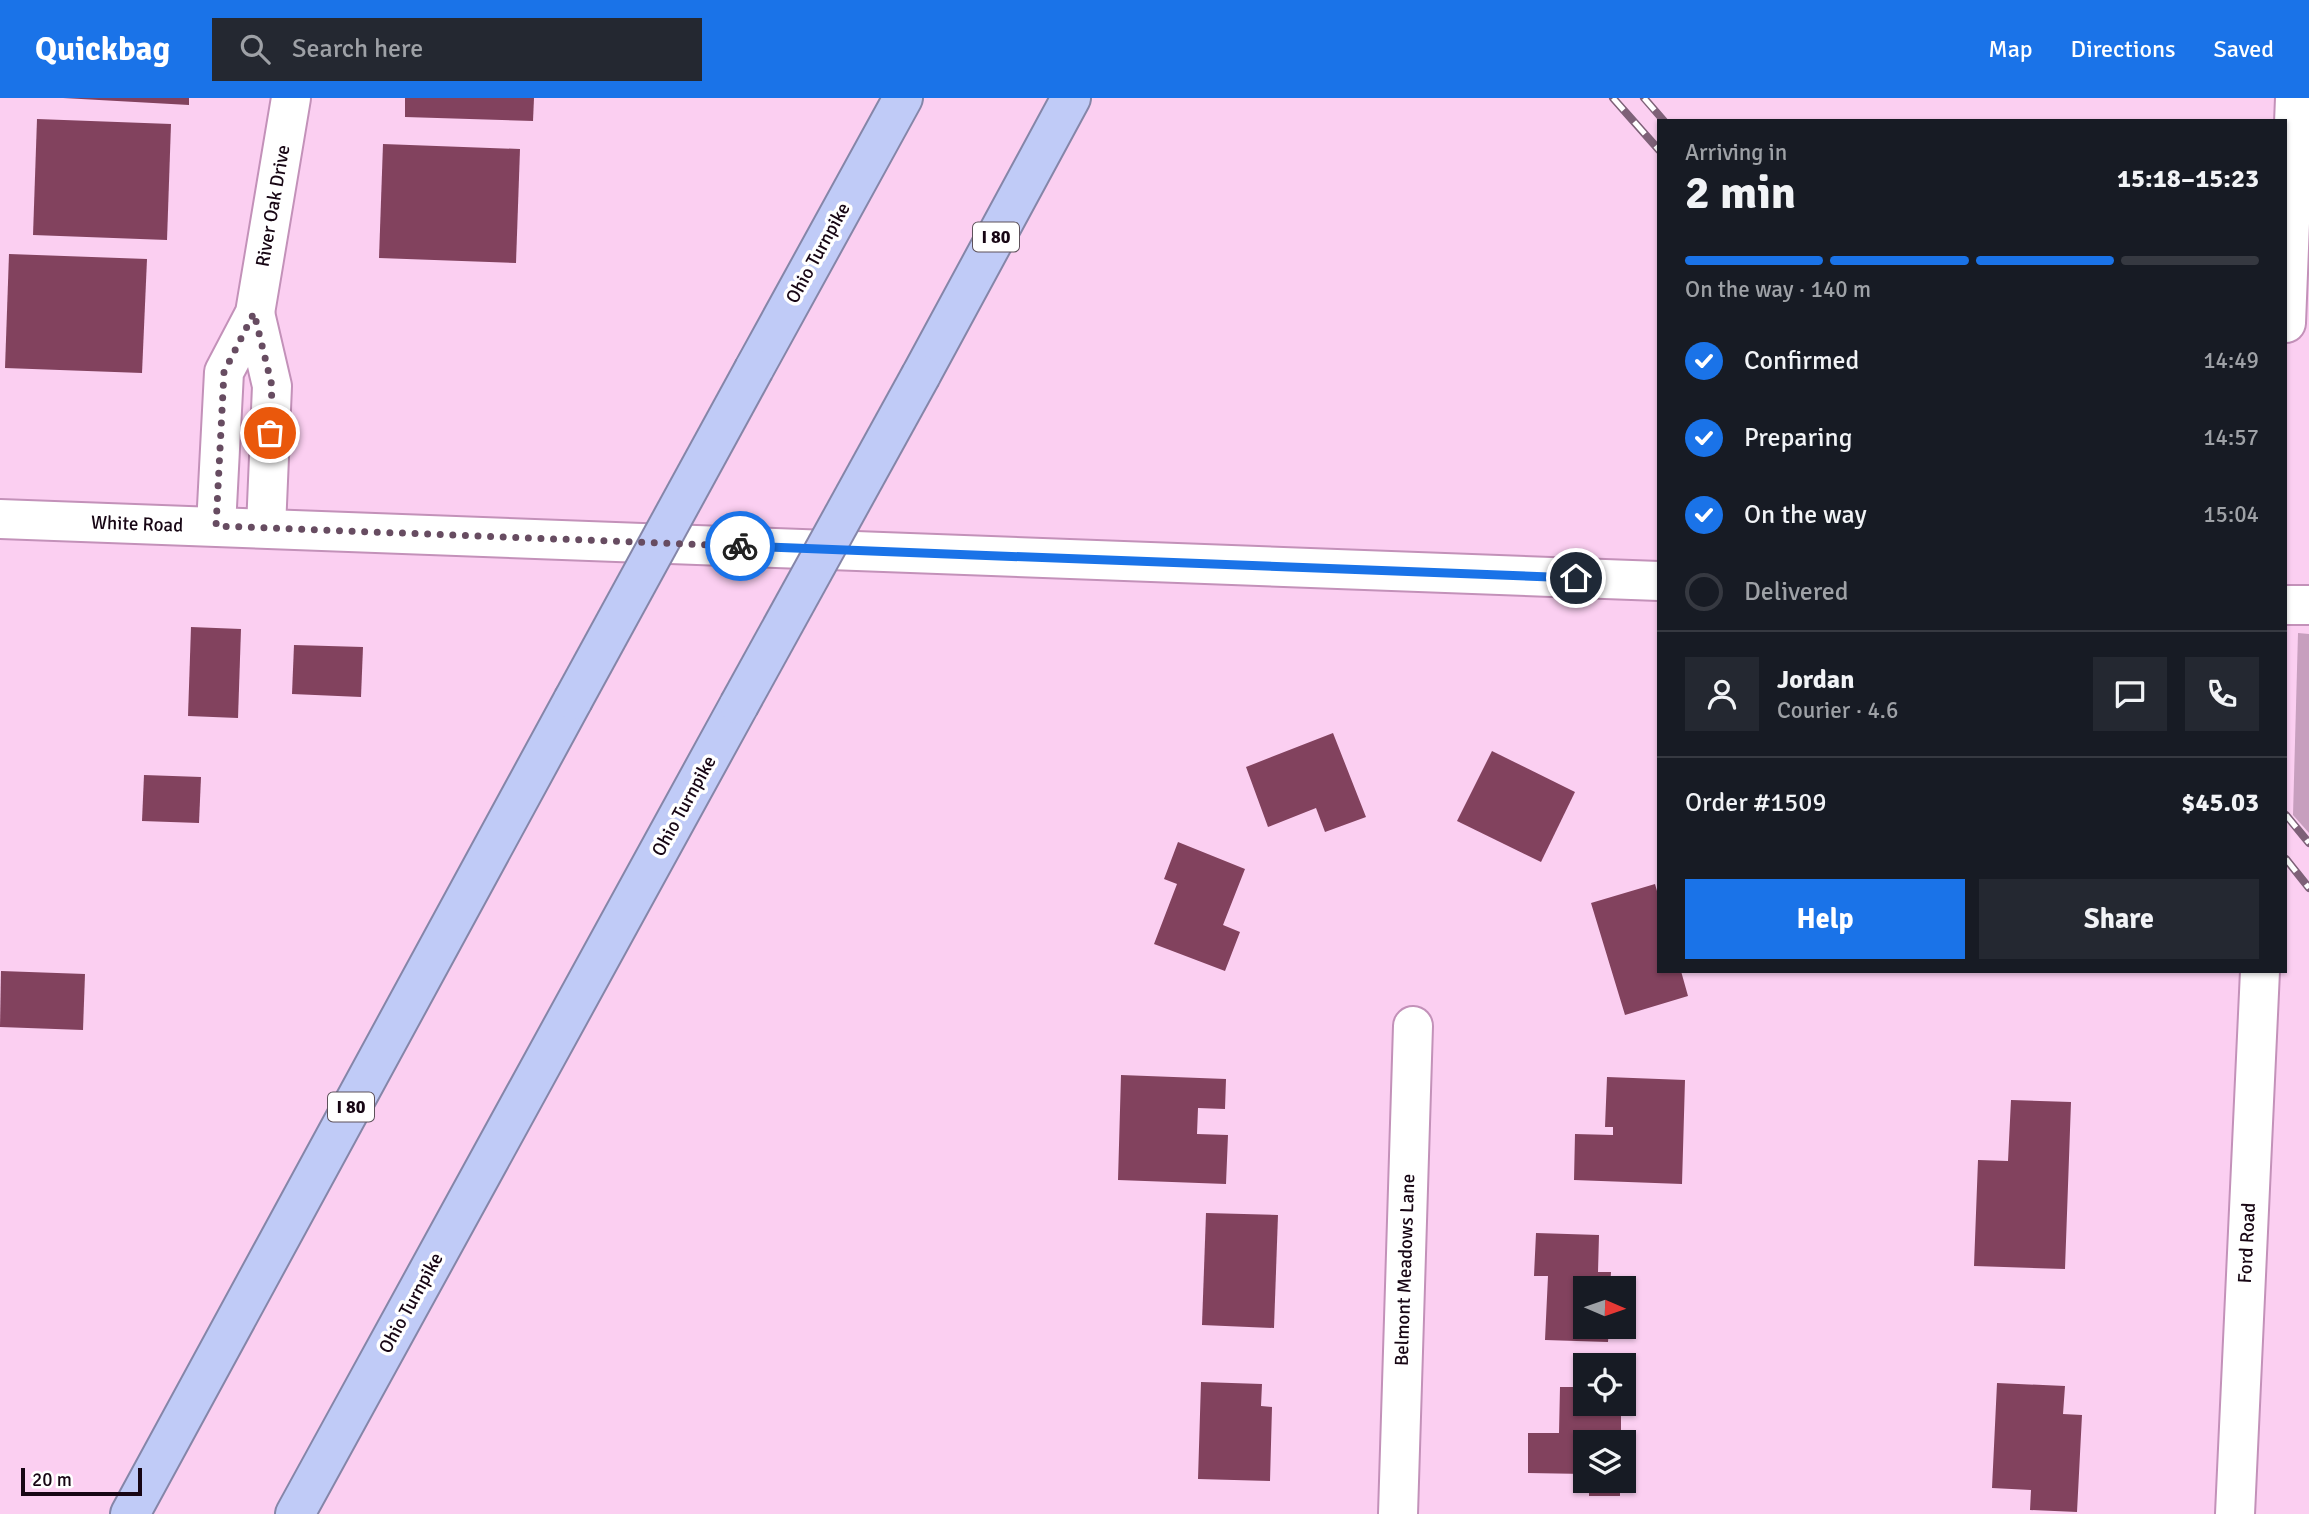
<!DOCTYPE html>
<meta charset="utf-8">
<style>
:root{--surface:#171b24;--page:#242831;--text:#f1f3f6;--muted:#9ea1a6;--line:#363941;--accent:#1a73e8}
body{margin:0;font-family:Signika,sans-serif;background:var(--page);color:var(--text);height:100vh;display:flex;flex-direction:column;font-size:26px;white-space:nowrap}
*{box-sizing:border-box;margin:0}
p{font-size:23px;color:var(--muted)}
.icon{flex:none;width:38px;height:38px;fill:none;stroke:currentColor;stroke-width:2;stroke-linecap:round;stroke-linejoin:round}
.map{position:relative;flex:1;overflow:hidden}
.details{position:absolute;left:1657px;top:21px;width:630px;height:854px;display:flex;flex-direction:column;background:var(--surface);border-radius:0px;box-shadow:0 2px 5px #0004}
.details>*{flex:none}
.needle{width:46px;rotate:92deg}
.fabs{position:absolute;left:1573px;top:1178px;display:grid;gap:14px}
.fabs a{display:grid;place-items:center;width:63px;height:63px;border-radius:0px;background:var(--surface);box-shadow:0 2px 5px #0004;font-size:35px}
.scale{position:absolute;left:21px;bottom:18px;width:121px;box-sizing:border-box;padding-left:7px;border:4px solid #170614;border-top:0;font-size:19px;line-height:24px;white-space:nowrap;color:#170614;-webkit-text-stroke:5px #fff;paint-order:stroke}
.pin{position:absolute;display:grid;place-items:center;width:60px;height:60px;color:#fff;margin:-30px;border:4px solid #fff;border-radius:50%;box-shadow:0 2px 7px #0007}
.courier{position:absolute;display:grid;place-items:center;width:70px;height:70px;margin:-35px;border:5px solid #1a73e8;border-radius:50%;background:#fff;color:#222;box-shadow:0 2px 9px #0007}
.summary em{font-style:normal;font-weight:800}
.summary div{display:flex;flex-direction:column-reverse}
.summary{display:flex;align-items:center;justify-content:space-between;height:119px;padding:0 28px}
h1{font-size:46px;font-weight:800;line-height:52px}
.bar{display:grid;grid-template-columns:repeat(4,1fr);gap:10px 7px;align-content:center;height:84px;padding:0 28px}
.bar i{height:9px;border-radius:5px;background:var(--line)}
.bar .active{background:var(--accent)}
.bar p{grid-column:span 4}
.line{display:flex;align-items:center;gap:18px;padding:0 28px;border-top:2px solid var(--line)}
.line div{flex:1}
.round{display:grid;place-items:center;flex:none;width:74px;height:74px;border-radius:0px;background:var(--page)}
ol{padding:0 28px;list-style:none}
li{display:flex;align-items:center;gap:21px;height:77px}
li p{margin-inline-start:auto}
li .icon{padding:7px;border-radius:50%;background:var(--accent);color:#fff;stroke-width:4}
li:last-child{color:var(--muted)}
li i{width:38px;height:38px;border:4px solid var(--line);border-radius:50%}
.action{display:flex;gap:14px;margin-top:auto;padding:14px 28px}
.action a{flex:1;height:80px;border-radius:0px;background:var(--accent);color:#fff;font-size:28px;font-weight:800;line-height:80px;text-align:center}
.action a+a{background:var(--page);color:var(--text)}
header{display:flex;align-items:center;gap:42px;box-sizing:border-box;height:98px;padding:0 35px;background:var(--accent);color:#fff}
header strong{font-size:33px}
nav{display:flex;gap:38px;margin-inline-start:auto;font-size:24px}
.search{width:490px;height:63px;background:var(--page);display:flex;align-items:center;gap:18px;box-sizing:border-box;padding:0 24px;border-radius:0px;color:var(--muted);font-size:26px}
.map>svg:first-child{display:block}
</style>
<header>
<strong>Quickbag</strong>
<div class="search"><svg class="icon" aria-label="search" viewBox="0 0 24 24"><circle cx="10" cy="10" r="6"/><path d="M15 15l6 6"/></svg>Search here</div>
<nav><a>Map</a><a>Directions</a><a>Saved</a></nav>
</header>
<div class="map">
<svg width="2309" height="1416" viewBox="0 0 2309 1416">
<rect width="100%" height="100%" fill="#fbcff1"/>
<!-- green -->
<path fill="#c79fbe" d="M2298,535L2309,536V735L2293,717Z"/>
<!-- building -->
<g fill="#82425e">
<path d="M63,0H189V7Z"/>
<path d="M405,0H534L533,23L405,19Z"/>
<path d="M37,21L171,26L167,142L33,137Z"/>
<path d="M383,46L520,51L516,165L379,160Z"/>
<path d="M9,156L147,161L142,275L5,270Z"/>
<path d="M191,529L241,531L238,620L188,618Z"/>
<path d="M294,547L363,549L361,599L292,596Z"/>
<path d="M1333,635L1366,719L1325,734L1316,710L1268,729L1246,669Z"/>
<path d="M1492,653L1575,694L1541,764L1457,723Z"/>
<path d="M144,677L201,679L199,725L142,723Z"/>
<path d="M1178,744L1245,771L1223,827L1240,834L1225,873L1154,846L1177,786L1164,781Z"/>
<path d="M1655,786L1659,800V873H1681L1688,898L1625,917L1591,805Z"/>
<path d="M1,873L85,876L83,932L0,929Z"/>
<path d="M1121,977L1226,981L1225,1011L1198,1010L1197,1036L1228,1037L1226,1086L1118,1082Z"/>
<path d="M1607,979L1685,982L1682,1086L1574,1082L1575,1036L1613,1037V1029H1605Z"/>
<path d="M2011,1002L2071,1004L2065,1171L1974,1168L1978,1062L2008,1063Z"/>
<path d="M1206,1115L1278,1117L1274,1230L1202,1227Z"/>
<path d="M1536,1135L1599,1137L1598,1174H1611L1610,1190H1586V1228H1609L1608,1244L1545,1242L1548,1178H1534Z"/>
<path d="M1201,1284L1262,1286L1261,1308L1272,1309L1270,1383L1198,1381Z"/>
<path d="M1997,1285L2065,1288L2063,1316L2082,1317L2077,1414L2030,1412L2031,1392L1992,1390Z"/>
<path d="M1560,1289H1586V1306H1621V1344H1586V1376L1528,1375V1335H1559Z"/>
<rect x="1589" y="1382" width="31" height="16"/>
</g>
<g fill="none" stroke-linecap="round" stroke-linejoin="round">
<defs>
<g id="minor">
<path d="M255,215L272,288L266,430"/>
<path d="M2286,225L2295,0"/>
<path d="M0,421L1659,483"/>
<path d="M216,428L224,274L255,215L291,0"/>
<path d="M2286,507H2309"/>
<path d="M1398,1416L1413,928"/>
<path d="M2235,1416L2260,873"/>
</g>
<g id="highway">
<path d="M754,271L903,0"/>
<path d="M921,277L1071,0"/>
<path d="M130,1416L573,602"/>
<path d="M295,1416L739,607"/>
</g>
</defs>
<!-- minor casing -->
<use href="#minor" stroke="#c391b9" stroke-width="42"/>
<!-- highway casing -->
<use href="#highway" stroke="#8586a8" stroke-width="42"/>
<!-- minor -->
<use href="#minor" stroke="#fff" stroke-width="38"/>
<!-- highway -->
<use href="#highway" stroke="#c0cbf7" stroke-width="38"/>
<defs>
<g id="rail">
<path d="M1613,0L1659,52"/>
<path d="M1644,0L1664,23"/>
<path d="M2286,717L2309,745"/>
<path d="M2286,761L2309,790"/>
</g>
</defs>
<!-- rail casing -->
<use href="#rail" stroke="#7e6178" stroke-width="8"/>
<!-- rail -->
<use href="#rail" stroke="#fff" stroke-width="5" stroke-dasharray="16" stroke-linecap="butt"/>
<defs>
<g id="highway-bridge">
<path d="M573,602L754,271"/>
<path d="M739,607L921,277"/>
</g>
</defs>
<!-- highway-bridge casing -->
<use href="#highway-bridge" stroke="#8586a8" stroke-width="42" stroke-linecap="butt"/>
<!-- highway-bridge -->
<use href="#highway-bridge" stroke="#c0cbf7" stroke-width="38"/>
</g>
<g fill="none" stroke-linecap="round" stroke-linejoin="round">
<!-- done -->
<path stroke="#674c61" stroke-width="7" stroke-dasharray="0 12.6" d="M270,335L272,288L254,215L224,274L216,428L740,448"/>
<!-- route -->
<path stroke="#1a73e8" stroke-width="9" d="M740,448L1576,480"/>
</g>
<g text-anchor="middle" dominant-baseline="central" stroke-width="7" stroke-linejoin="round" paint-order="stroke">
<!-- shield labels -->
<g fill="#fff" stroke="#5d515a" stroke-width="2">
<rect x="973" y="124.5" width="46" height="29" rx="5"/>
<rect x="328" y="994.5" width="46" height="29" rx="5"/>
</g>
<g font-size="18" font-weight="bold" fill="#170614">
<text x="996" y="139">I 80</text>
<text x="351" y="1009">I 80</text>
</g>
<!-- street labels -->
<g font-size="19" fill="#170614" stroke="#fff">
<text transform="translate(273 108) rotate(-80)">River Oak Drive</text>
<text transform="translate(818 155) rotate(-61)">Ohio Turnpike</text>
<text transform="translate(137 426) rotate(2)">White Road</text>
<text transform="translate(684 708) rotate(-61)">Ohio Turnpike</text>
<text transform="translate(2247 1145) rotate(-87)">Ford Road</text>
<text transform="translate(1405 1172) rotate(-88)">Belmont Meadows Lane</text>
<text transform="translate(411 1205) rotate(-61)">Ohio Turnpike</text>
</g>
</g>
</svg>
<div class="fabs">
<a><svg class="needle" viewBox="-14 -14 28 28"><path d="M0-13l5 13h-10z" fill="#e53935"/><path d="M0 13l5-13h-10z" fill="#9ea1a6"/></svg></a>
<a><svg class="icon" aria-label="locate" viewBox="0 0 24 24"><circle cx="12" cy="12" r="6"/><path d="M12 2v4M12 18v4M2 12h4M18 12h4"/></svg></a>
<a><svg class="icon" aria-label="layers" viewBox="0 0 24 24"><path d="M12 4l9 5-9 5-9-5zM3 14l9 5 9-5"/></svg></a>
</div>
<div class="scale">20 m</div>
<div class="pin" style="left:270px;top:335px;background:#ea580c"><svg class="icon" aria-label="bag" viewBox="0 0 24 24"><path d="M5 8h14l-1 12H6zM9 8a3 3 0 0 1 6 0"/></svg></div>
<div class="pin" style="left:1576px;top:480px;background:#1f2937"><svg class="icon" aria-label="home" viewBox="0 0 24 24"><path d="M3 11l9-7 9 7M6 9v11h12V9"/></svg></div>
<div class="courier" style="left:740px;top:448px"><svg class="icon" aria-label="bike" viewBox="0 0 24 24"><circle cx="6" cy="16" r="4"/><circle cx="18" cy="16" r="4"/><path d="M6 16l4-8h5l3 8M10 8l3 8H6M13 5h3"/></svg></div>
<section class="details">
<div class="summary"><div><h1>2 min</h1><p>Arriving in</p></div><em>15:18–15:23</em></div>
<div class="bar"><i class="active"></i><i class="active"></i><i class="active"></i><i></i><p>On the way · 140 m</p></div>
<ol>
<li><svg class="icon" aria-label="check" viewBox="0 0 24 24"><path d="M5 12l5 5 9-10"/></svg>Confirmed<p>14:49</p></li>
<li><svg class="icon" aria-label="check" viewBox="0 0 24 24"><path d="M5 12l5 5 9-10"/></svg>Preparing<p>14:57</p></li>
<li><svg class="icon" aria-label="check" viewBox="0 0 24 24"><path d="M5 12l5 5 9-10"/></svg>On the way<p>15:04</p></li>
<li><i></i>Delivered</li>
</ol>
<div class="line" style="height:126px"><a class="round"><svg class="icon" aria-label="person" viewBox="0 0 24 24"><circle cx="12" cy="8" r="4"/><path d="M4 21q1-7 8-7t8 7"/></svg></a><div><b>Jordan</b><p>Courier · 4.6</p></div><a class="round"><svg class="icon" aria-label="chat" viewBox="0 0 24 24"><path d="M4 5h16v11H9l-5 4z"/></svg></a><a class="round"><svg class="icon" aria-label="phone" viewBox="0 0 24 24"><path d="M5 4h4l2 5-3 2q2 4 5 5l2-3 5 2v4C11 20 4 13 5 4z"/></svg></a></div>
<div class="line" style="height:91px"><div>Order #1509</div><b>$45.03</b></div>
<div class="action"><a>Help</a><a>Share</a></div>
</section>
</div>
